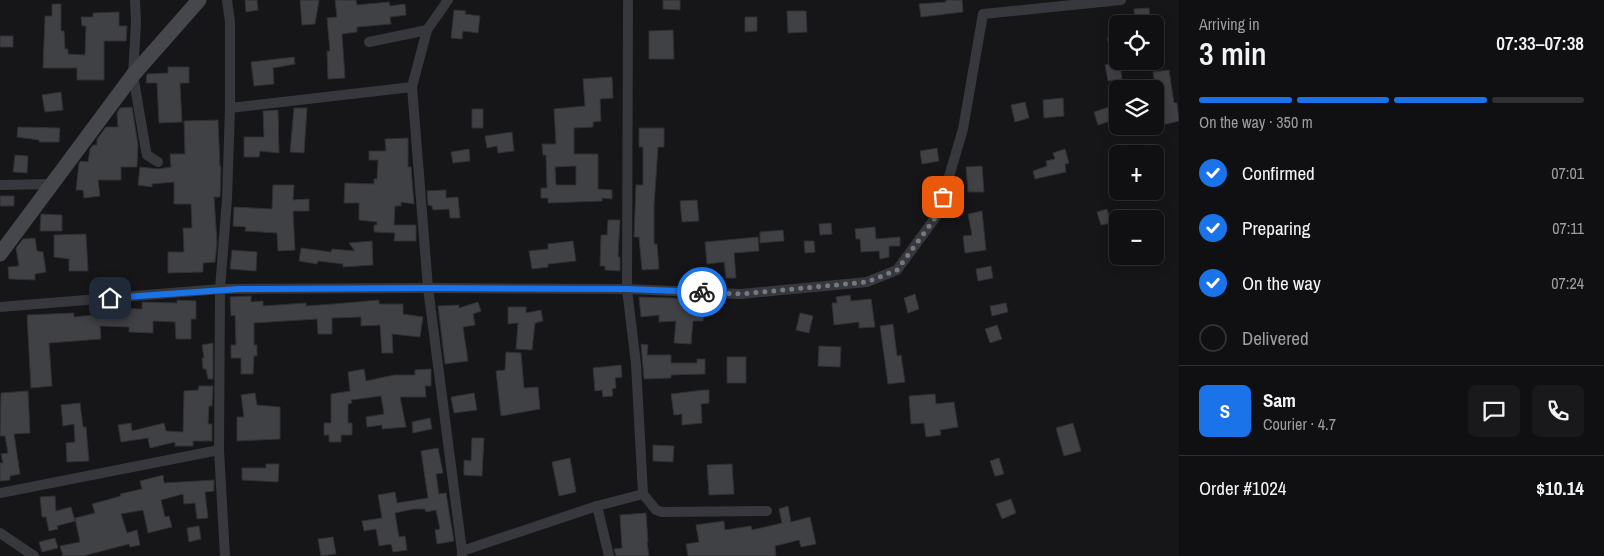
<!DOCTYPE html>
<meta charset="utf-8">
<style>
:root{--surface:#101012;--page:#19191b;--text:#f1f3f6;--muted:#9c9d9f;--line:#303032;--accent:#1a73e8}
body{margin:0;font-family:"Archivo Narrow",sans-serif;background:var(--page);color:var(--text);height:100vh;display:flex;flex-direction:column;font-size:19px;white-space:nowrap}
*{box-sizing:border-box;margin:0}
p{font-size:16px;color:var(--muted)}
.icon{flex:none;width:28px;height:28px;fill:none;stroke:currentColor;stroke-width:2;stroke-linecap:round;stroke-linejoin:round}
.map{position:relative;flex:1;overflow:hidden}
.side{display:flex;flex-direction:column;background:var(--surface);width:425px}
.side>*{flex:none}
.tools{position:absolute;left:1109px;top:15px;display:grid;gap:10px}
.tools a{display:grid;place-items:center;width:55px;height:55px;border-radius:8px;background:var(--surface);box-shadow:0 2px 12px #0003,0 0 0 1px var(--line);font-size:25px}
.pin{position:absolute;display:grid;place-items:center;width:42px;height:42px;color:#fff;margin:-21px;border-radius:10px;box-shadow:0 2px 8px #0006}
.courier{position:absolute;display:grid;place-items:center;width:50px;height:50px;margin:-25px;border:4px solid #1a73e8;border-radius:50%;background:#fff;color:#222;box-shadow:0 1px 6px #0007}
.headline em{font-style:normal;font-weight:600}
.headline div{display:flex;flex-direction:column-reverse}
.headline{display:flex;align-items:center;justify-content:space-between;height:85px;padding:0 20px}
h1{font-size:32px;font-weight:600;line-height:38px}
.bar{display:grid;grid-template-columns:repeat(4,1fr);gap:8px 5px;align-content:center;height:60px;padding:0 20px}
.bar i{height:6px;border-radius:4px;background:var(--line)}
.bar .selected{background:var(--accent)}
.bar p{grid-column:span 4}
.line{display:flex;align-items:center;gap:12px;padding:0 20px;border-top:1px solid var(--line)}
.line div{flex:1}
.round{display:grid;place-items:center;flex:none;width:52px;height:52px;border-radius:8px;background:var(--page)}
ol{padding:0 20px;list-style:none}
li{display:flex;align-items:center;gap:15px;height:55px}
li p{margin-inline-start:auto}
li .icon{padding:5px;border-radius:50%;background:var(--accent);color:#fff;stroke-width:4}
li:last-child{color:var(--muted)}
li i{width:28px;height:28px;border:2px solid var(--line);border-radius:50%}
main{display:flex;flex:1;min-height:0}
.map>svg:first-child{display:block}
</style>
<main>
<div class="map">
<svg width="1179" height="556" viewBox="0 0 1179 556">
<rect width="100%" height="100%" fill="#161618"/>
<!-- building -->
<g fill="#404145" stroke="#303034" fill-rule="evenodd">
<path d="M245,0H257L258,10L246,12Z"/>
<path d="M300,0H319L315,24L302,25Z"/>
<path d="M335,0H356L357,5L389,2L390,6L405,4L406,15L390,17L391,24L357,27V32L342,34L345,78L328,79L327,51H330L327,18L337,17Z"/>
<path d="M663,0H680V10L663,9Z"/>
<path d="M946,0H962L963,12L921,17L919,4L946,2Z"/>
<path d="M52,4H61V31H64L65,49H68V54L85,55L86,26H82L81,17H93V13L119,12V26H127L126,41H104V80H77V68H43L45,16H52Z"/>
<path d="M1149,8L1150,23L1135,24L1134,9Z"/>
<path d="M454,10L466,11L465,14L480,16L478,33L463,31L462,39L451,38Z"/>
<path d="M787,11H806L807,32L788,33Z"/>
<path d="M745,17H757V31L745,32Z"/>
<path d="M673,30L674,59H649V31Z"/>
<rect x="0" y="36" width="13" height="11"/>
<path d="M1118,36V63H1120L1122,79L1108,81L1105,65L1114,63L1107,38Z"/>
<path d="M294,57L295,64L273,68L274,84L254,86L251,62Z"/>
<path d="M168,67H189V83H180L182,122L159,123L157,83H146L147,74L168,73Z"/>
<path d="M1169,70L1174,103H1177L1179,121L1162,125L1153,72Z"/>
<path d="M612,77L613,98L600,99L601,121L593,122V127L574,128V154H598V189L612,190V199L602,198V201L548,203V198H541V188H547L546,155H543L542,144H556L554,109L585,106L583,79ZM576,166V185H556L555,167Z"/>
<path d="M61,92L63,110L45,112L42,95Z"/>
<path d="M1063,98L1064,116L1044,118L1043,100Z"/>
<path d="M1025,102L1029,118L1015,122L1011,105Z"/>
<path d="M1112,106L1116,119L1098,125L1094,112Z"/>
<path d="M132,107L138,145L137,167H121V180H98L100,196L84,198L83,190H76L79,163L81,161L88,162L90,149L93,145H97V139L106,127H118L117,113L120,108Z"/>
<path d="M294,108H307L304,153L290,152Z"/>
<rect x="472" y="109" width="11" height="19"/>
<path d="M278,110L279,153L260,151L259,157H244V137H264L263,111Z"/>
<path d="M218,120L220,167H221L220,197H214L217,243L215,262L203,263V272L168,273V252H184L183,228H192L191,204H174V182L152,184V187L138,185L140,167L158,169L171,167L170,154H185L184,121Z"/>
<path d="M18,127L60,128L59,142H39V140L17,137Z"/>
<path d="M639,128H664V147H658L654,206V244H657L659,269L642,270L639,237H634L636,185H643V147H639Z"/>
<path d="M512,132L514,151L498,153L497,146L487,148L485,136Z"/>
<path d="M408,138V167H411L414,204L401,202V206H395L394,225H416V241H394L395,233L374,232V225H377V222L359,220V203H344L345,183L374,184V179H377L378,160H369V151H386L385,139Z"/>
<path d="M937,148L939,161L922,164L920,151Z"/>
<path d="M469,149L470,161L453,163L451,152Z"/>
<path d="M1065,149L1069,163L1065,164L1066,172L1035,179L1033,171L1047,166L1046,161L1055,159L1053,153Z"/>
<path d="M15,155L28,156L27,173L13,172Z"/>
<path d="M982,166L984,192H968L966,167Z"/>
<path d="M273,185H294L293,200L309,199V211H293L295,250L278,251L277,233L245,231L246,227L233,226L234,207L272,209Z"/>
<path d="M446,190V198L458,197L460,218H450L449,209L433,210L432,206L428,205L427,191Z"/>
<rect x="0" y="196" width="14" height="10"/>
<path d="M697,200L699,221L682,222L680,201Z"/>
<path d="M1107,209L1111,223L1101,225L1097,212Z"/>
<path d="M982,211L986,250L965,253L963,236L972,235L968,214Z"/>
<path d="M41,214L62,215V231H40Z"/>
<path d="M608,220H620L618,257H620V271L605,270V266H600L601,235H607Z"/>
<path d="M831,223L832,234L820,235L819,224Z"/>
<path d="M875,227L876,239L900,237V246H889V257L880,259L879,251L861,252L860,239H856L855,229Z"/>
<path d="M783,230L784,241L760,243V232Z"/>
<path d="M86,234L88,271H69V259L54,257V235Z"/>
<path d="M758,237L759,251L734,253L736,278H726L724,262L707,264L705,242Z"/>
<path d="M35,238L37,251L43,252L46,272L35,274V280L9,279L8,267L19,266L16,248L23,239Z"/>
<path d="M372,241L373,265L343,267V264L318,261L317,264L299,261L301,248L331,252L332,249L355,251L349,243Z"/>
<path d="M573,241L576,261L548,264V267L532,269L529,251L548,249V244Z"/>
<path d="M804,241H814L815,252L805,253Z"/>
<path d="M232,250L257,252L256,271L230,269Z"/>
<path d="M991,266L993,278L978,281L976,269Z"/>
<path d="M915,294L919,309L908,313L904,298Z"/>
<path d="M850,295L851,301L871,299L875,327L859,328V322L834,325L832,303H837L836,297Z"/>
<path d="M251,296V302L263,301V306L306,303V306L334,304L379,300V304H403V314L423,317L420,337L392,334L393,353H382L380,325L361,326V317L332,318V334H318L317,319L254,323V345H257V356H254L253,374H241V358H231V345H236L235,315L231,316L230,297Z"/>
<path d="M639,297L704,299L703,321H693L691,344L674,343L676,321L659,322V315L641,317Z"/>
<path d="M177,300L196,301V319H191V339H176L175,322L153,321V333L129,332V327L100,326L101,339L49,343L52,386L31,388L27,315L74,313V317L112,313V308L142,309V302L177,303Z"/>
<path d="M478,302L481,311L473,314L475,325L463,327L468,361L445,364L438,306L459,305V308Z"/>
<path d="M1006,303L1008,312L992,316L990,306Z"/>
<path d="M508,307H526V313L541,310L543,321L535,323L532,350L516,349L518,323L508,324Z"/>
<path d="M800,313L813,316L809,333L796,330Z"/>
<path d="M893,324L897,356L901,355L905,382L888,384L880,326Z"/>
<path d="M997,325L1002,339L990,343L985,329Z"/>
<path d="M213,343V379H208L206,369H203L202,358H204L202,345Z"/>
<path d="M641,344L648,345L647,355H671V363H697V359H705V374L671,375V378L644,379Z"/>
<path d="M819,346L841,347L840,367L818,366Z"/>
<path d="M506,352L521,353L524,388L538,387L540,409L501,416L496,371L505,370Z"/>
<rect x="727" y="357" width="19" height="26"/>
<path d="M621,365L622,377L615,378L616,388L612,389L613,396L603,397L602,390L595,391L593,368Z"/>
<path d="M364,369L366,381L394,375H415V370L431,369V386H425L426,397H400L406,427L382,429V425L367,427L366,417L384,414L381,396L351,400L352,403L348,404V423H352V435H341V442H329V435H324V423H331V394L350,391L348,372Z"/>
<path d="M199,386H213L212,406H209L208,424H212V441H193V446H175V442L150,448L148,438L121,442L118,425L131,423L132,431L164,423L166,431L183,432L184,391L198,390Z"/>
<path d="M704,390H709V403L701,404L702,423L682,425V414L674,415L671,394Z"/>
<path d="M28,391L30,433L14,434L20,474L10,476V480L0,481V463H3L1,454L8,453L5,436H0L1,393Z"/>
<path d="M255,393L257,405L280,407V439L237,441V417H244L241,395Z"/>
<path d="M474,393L477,410L454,413L451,397Z"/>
<path d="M935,394L936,404L954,402L958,427L940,430L941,435L926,437L924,423L911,424L909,396Z"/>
<path d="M80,403L83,427H86L89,461L67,462L66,443L75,442L74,424L63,426L61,405Z"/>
<path d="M430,418L432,429L413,433L412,422Z"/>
<path d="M1073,423L1081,451L1064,456L1056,428Z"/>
<path d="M472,438H484L482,476L464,475V460L471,461Z"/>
<path d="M653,445L674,446L673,462L653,461Z"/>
<path d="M438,448L443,473L436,474L439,494L446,493L454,541L437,544L435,530L440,529L436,510L426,512L425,509H414L395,513L399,537L405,536L407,550L393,552L391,544L379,546L376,529L364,531L362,521L382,518L378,495L395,492L397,503L428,498L421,451Z"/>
<path d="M570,458L576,492L559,496L552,462Z"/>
<path d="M999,458L1004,474L995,476L990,461Z"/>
<path d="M266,464H279L278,482L242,480V468H266Z"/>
<path d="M732,464L734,494L709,495L707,465Z"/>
<path d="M163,475L164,483L214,480V491L205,492L208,518L197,519L195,503L184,504L183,494L161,500L165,517L169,516L172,527L148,533L143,510L121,514L127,533L137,530L140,545L130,547L129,544L83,556H63L60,546L80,542L75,518L95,513L92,504L121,496L120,494L142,489L140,481Z"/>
<path d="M55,496L56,511L71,507L75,521L57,526L58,529L49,531L46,517H42L40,497Z"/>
<path d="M1011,499L1016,513L1002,519L996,504Z"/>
<path d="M788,506L791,522L810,517L816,544L801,547L799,540L775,546L776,556H688L686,544L699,542L696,525L724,521L725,530L751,526L752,530L782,523L779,509Z"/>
<path d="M646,513L648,542H647L649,556H616L614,549L622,548L620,515Z"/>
<path d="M199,526L201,539L189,542L187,528Z"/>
<path d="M333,537L336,554L321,556L318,539Z"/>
<path d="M55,538L58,548L42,552L39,542Z"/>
</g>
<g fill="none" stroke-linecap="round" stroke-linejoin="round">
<!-- street -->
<g stroke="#37383d" stroke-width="10">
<path d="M135,0L136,22L133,75L146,151L147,155L158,162"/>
<path d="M448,0L427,30L412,87L428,288L462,551"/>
<path d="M628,0L627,289L636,364L643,494"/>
<path d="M369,42L427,30"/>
<path d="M230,108L412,87"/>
<path d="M0,185L52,184"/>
<path d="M0,307L220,289L428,288L627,289L741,294L867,282L897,270L938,214L963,129L983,14L1121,0"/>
<path d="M0,493L219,450"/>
<path d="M597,506L609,556"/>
<path d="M0,533L34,556"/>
<path d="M225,556L219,450L220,289L227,199L230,108V22L227,0"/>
<path d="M462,556V551L597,506L643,494L656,510L662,512L767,511"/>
</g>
<!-- secondary -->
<path stroke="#45474d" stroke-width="15" d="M0,254L133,75L199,0"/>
</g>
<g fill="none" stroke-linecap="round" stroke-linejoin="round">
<!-- done -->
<path stroke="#757880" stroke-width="5" stroke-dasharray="0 9" d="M702,292L741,294L867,282L897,270L938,214L943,197"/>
<!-- route -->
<path stroke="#1a73e8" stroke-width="6" d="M110,298L239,289L428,288L627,289L702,292"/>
</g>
</svg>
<div class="tools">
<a><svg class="icon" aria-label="locate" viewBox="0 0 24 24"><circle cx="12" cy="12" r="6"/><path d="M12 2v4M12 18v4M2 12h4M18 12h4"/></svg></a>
<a><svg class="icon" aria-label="layers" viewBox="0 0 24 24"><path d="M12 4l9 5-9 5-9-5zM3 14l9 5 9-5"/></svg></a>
<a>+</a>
<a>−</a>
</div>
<div class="pin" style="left:943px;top:197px;background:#ea580c"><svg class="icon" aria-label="bag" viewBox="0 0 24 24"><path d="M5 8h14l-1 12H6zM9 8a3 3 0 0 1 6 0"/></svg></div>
<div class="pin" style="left:110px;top:298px;background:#1f2937"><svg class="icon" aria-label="home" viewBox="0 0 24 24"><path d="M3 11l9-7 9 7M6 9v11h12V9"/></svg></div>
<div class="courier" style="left:702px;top:292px"><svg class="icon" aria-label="bike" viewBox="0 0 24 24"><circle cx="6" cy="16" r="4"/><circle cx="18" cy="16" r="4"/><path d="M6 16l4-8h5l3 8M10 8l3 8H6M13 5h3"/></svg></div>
</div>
<section class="side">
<div class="headline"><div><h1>3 min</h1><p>Arriving in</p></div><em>07:33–07:38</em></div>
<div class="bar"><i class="selected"></i><i class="selected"></i><i class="selected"></i><i></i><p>On the way · 350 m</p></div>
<ol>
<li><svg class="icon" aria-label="check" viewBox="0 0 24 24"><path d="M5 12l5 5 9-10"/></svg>Confirmed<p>07:01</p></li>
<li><svg class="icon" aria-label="check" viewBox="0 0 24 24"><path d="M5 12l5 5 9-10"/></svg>Preparing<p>07:11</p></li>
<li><svg class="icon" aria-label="check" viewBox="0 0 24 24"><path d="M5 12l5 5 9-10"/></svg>On the way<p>07:24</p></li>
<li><i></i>Delivered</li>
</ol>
<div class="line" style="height:90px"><b class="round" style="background:var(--accent);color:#fff">S</b><div><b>Sam</b><p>Courier · 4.7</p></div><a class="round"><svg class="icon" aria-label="chat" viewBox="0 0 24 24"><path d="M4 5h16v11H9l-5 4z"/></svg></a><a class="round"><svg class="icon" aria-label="phone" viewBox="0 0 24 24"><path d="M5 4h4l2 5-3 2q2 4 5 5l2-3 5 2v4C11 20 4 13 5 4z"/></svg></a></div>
<div class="line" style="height:65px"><div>Order #1024</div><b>$10.14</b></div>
</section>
</main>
